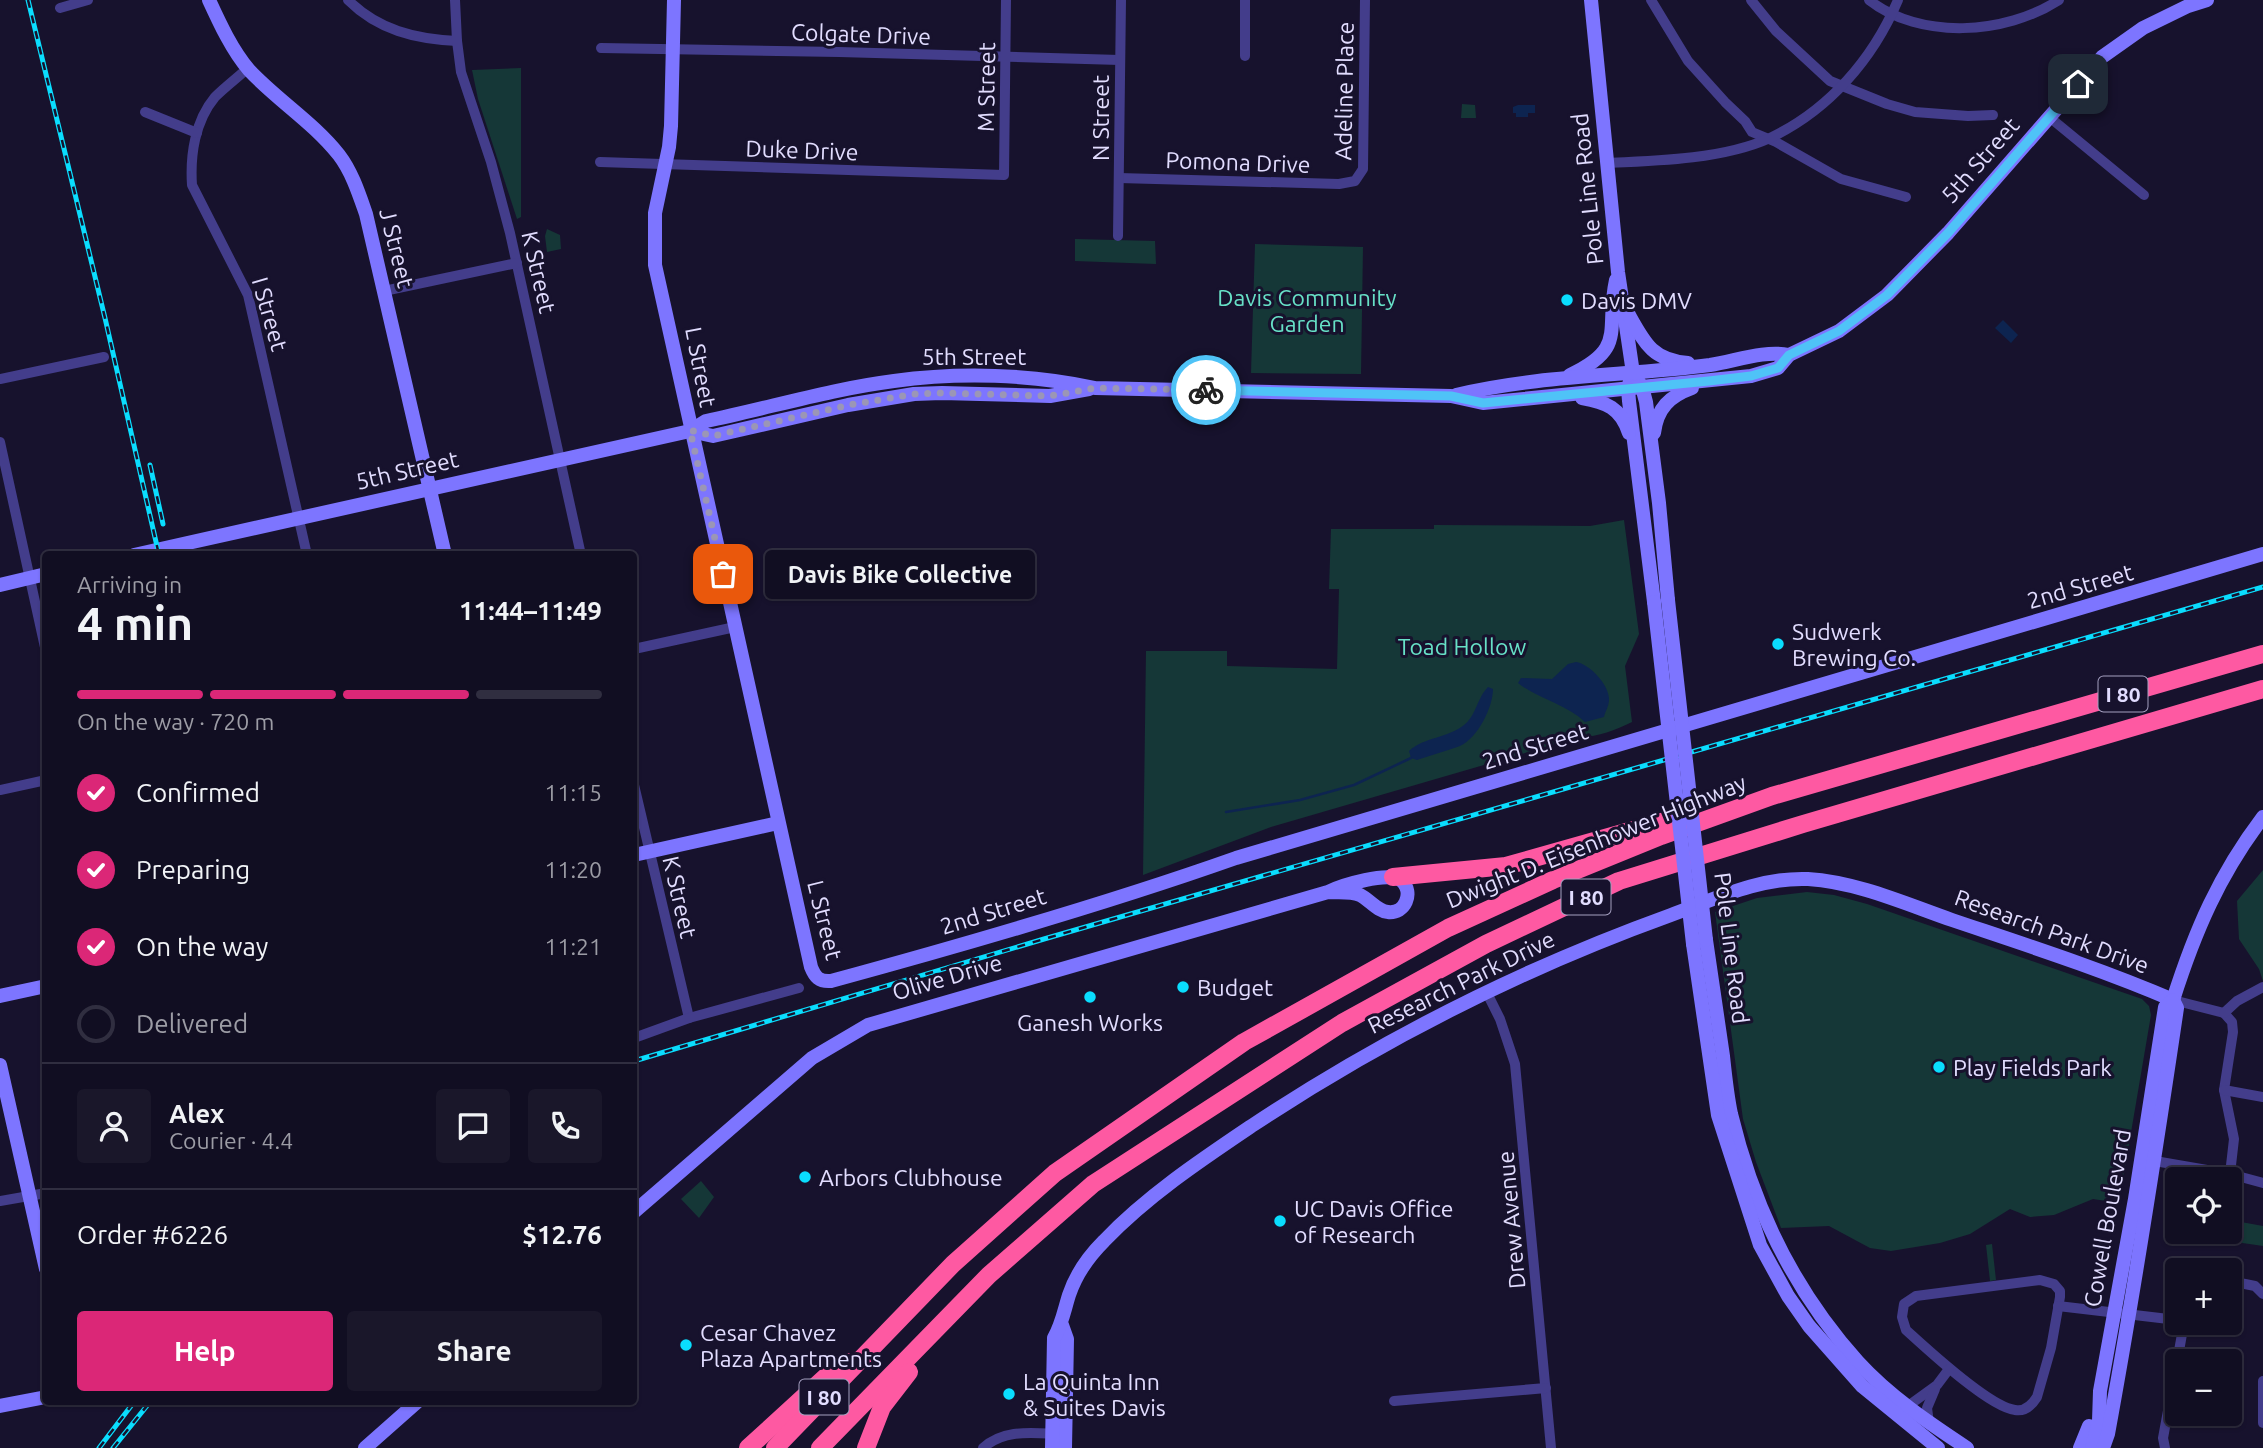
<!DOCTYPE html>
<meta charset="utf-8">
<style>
:root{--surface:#110e22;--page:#1a172a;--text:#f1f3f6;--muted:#9c9ca5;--line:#302e40;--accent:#db2777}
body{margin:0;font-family:Ubuntu,sans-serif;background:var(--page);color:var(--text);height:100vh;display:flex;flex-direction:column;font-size:26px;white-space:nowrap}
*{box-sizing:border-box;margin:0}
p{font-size:23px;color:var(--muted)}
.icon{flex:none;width:38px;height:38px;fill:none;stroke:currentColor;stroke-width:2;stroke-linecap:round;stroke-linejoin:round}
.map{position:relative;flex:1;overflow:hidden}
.sheet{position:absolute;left:42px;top:551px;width:595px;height:854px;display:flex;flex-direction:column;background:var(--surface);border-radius:7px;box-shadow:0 2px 5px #0004,0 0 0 2px var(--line)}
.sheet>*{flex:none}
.tools{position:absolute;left:2165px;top:1167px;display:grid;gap:14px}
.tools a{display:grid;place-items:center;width:77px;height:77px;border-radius:7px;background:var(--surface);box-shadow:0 2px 5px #0004,0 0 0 2px var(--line);font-size:35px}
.pin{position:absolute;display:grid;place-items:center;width:60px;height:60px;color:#fff;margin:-30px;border-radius:14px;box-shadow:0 4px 10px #0006}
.courier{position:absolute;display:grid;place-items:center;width:70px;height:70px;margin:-35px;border:5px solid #4fc3f7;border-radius:50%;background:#fff;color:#222;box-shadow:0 2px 9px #0007}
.bubble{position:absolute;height:49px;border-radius:7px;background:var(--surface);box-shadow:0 2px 5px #0004,0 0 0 2px var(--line);font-size:23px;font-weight:700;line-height:49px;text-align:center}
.head em{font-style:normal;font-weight:700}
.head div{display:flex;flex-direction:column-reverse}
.head{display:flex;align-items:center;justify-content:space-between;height:119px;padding:0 35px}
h1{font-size:46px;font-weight:700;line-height:52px}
.bar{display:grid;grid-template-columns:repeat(4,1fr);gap:10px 7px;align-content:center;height:84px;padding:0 35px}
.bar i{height:9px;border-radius:5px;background:var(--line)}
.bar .current{background:var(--accent)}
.bar p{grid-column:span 4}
.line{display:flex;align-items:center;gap:18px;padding:0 35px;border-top:2px solid var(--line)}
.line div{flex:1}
.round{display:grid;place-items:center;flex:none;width:74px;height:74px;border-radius:7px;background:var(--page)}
ol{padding:0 35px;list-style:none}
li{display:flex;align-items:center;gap:21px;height:77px}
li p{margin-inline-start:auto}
li .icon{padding:7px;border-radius:50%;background:var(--accent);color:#fff;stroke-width:4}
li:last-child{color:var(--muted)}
li i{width:38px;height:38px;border:4px solid var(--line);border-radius:50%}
.primary-button{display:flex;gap:14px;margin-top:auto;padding:14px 35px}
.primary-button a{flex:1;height:80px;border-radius:7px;background:var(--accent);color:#fff;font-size:28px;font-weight:700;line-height:80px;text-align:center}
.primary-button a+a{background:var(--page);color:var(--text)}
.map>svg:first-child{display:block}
</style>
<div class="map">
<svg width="2263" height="1448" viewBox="0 0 2263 1448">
<rect width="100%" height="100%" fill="#17122d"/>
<!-- green -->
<g fill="#153737">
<path d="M521,68V217L517,219L478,99L472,70Z"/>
<path d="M1462,104L1475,105L1476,118H1461Z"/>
<path d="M547,229L560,235L561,249L547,252L545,236Z"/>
<path d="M1075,239L1155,241L1156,264L1075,261Z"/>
<path d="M1255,244L1363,247L1361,374L1251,373Z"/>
<path d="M1624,520L1639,634L1625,666L1632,722C1615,730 1599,737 1580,737L1271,827L1143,875L1146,651H1227V666L1337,669L1339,589H1329L1331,529H1434V525L1590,526Z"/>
<path d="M2263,870V981L2259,969L2239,939L2237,901Z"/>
<path d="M1807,892L1834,895L1867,904L2142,999L2149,1006L2151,1015L2119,1203L2093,1199L2054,1215L2030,1217L2010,1209L1970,1234L1940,1243L1891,1251L1870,1248L1829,1226L1781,1228L1756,1162L1743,1119L1715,912L1757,898Z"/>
<path d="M701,1181L714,1197L699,1218L681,1199Z"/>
<path d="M2171,1208L2177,1210V1232H2230V1220L2263,1226V1246L2167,1232Z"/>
<path d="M1992,1244L1996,1280L1990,1281L1986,1245Z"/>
</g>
<!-- water -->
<g fill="#0d2450">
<path d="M1518,105H1535V113H1528V117H1516V113H1513V107Z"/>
<path d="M2003,320L2018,335L2011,343L1995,328Z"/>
<path d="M1576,662C1590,664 1610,686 1609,700C1609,706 1605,712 1604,717L1585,722C1566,704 1538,699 1518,683L1521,678L1552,679L1568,664Z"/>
<path d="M1488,687L1493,689C1493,707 1478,738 1460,746C1447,751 1431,755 1417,760L1411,758L1409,751C1424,737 1448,738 1464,725C1476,716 1477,698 1488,687Z"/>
</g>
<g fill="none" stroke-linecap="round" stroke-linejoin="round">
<!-- stream -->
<path stroke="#0d2450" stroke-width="2.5" d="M1226,812L1300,800L1354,785L1411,758"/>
<!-- street -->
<g stroke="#433d8b" stroke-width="10">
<path d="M348,0C378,30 415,39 457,41"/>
<path d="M455,0L457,41L461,72L491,162L510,233L581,555"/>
<path d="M1651,0L1688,61L1725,102L1745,121L1752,132L1776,142L1841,179L1906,197"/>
<path d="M1751,0L1776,31L1830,81L1887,104L1915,112L1968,116L1993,115"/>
<path d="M1869,0C1920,40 2005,35 2059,0"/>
<path d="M60,8L88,0"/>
<path d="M601,48L839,52L1120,60"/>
<path d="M1245,56V0"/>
<path d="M248,68C237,78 225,87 215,97C195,121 190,155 192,185L248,295L307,555"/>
<path d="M145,112L197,133"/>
<path d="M2048,116L2144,195"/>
<path d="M600,162L1004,175L1006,0"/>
<path d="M1607,163C1658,161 1724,159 1770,138C1829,110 1873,59 1898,0"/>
<path d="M1119,178L1339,184L1355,181L1363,169L1365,0"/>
<path d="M1118,236L1121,0"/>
<path d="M384,291L517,263"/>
<path d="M0,379L104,357"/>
<path d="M0,442L46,652"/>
<path d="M634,649L735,627"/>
<path d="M634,785L689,1018"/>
<path d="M0,790L46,780"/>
<path d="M1487,993L1500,1019L1515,1064L1551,1448"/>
<path d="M2173,1000L2224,1013L2232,1022L2233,1032L2224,1090L2234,1139L2230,1174"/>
<path d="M2224,1013L2237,1001L2263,987"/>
<path d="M634,1038L689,1018L799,988"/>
<path d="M2224,1090L2263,1097"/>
<path d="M2149,1160L2230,1174L2263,1183"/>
<path d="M0,1201L46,1193"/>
<path d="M2040,1280L2054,1284L2060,1291V1297L2051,1348L2037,1397C2032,1405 2025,1412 2015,1410C1989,1407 1927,1349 1906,1330L1902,1317L1904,1304L1916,1296Z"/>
<path d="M2230,1281L2255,1286L2263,1294"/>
<path d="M2058,1306L2177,1320"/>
<path d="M2177,1362L2184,1323"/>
<path d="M2263,1381V1423"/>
<path d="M1394,1401L1546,1388"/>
<path d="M1908,1406L1937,1385L1949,1369"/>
<path d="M1929,1423L1927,1408L1935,1389"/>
<path d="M983,1448C1004,1429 1031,1433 1058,1434"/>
<path d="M2165,1448L2163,1438L2177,1362"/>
</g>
<!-- secondary -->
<g stroke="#7d75ff" stroke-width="14">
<path d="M209,0C220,24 232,50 249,70C277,100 314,123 339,155C352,172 359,194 366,214L445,555"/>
<path d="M674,0L671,126L669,147L655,213V265L811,967C815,977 819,982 831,981C967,944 1103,905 1236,858L2263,554"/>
<path d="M1591,0L1618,272L1633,373L1642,387L1646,402L1659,503L1668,600"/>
<path d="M1629,315C1645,344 1653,360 1688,363"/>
<path d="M1570,375C1628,348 1605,330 1616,280"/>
<path d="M1630,381L1628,389L1629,401L1654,602"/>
<path d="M1456,395C1539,375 1626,376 1710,365C1736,361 1764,350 1789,355"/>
<path d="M1582,398C1606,402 1621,408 1629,433"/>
<path d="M690,431L713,436L848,405L914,394L942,393L1050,396L1089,389"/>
<path d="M1654,433C1657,408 1670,396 1692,388"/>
<path d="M134,555L690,431L706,421C769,408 831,389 894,381C959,372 1031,374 1095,388L1451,396L1483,403L1751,376L1778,368L1789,355L1839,331L1887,295L1948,233L2102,57L2143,28L2188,6L2207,0"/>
<path d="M0,585L46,574"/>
<path d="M634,855L778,823"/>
<path d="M1706,940C1712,979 1717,1017 1723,1056C1725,1075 1727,1095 1731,1114C1753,1206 1795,1292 1858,1362C1889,1396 1929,1423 1967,1448"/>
<path d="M1693,944L1718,1115L1760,1245L1788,1296L1809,1326L1862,1386L1938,1448"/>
<path d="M0,996L46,986"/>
<path d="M0,1065L46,1269"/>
<path d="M634,1212L812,1058L868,1025L1328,892C1340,886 1390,870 1402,881C1414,893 1405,914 1388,912C1377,911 1370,900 1360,895C1350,891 1339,893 1328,892"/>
<path d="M1062,1325L1067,1339L1065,1448"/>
<path d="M0,1406L46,1397"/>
<path d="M365,1448L417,1402"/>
<path d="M1052,1448L1054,1338C1062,1324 1064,1311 1069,1295C1076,1274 1088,1257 1104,1241C1147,1196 1201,1160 1253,1125C1383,1039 1524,968 1671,915C1715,899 1760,877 1808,879C1857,882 1906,904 1952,920C2026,945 2101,969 2173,1000"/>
<path d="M2080,1448L2089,1426"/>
<path d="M2092,1448L2099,1421L2100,1391L2135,1199L2165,1007L2173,1000C2195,931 2219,875 2263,817"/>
<path d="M2103,1448L2108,1434C2134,1292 2156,1150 2177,1008L2173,1000"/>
</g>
<!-- highway -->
<g stroke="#fe59a2" stroke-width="18">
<path d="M1393,877L1506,866L1690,814"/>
<path d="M748,1448L829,1374L847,1362"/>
<path d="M775,1448L953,1264L1055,1173L1244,1042L1448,928L1553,880L1661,836L1772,796L2263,654"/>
<path d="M820,1448L989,1275L1093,1184L1342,1023L1486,944L1619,881L1803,824L2263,689"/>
<path d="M866,1448L882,1407L909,1372"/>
</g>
<defs>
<g id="rail">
<path d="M28,0L105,318L159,555"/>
<path d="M150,465L163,524"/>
<path d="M634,1061L1044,939L2263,587"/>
<path d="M99,1448L134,1402"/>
<path d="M113,1448L150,1402"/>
</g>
</defs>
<!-- rail casing -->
<use href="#rail" stroke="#0addfe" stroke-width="5"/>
<!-- rail -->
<use href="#rail" stroke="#17122d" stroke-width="2.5" stroke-dasharray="8" stroke-linecap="butt"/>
<!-- secondary-bridge -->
<g stroke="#7d75ff" stroke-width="14">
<path d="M1668,600L1706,940"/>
<path d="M1654,602L1693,944"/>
</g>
</g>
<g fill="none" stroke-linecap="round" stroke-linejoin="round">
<!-- done -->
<path stroke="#9b96b6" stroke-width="7" stroke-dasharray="0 12.6" d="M723,574L690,430L713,436L849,405L914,394L942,393L1050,396L1095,388L1206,390"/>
<!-- route -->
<path stroke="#4fc3f7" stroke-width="9" d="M1206,390L1451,396L1483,403L1709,381L1751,376L1778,368L1789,355L1839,331L1887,295L1948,233L2078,84"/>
</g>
<!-- markers -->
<g fill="#0addfe" stroke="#17122d" stroke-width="2.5">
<circle cx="1567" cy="300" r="7"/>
<circle cx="1778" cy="644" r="7"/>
<circle cx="1183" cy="987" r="7"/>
<circle cx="1090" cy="997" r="7"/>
<circle cx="1939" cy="1067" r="7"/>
<circle cx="805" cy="1177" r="7"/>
<circle cx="1280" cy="1221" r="7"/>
<circle cx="686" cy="1345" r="7"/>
<circle cx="1009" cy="1394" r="7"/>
</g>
<g text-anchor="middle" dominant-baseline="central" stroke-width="6" stroke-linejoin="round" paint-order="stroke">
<!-- shield labels -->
<g fill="#17122d" stroke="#a5a0c0" stroke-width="2">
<rect x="2098.5" y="676.5" width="49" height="35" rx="5"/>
<rect x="1561.5" y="879.5" width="49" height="35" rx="5"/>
<rect x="799.5" y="1379.5" width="49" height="35" rx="5"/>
</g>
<g font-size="21" font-weight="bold" fill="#e2ddff">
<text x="2123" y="694">I 80</text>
<text x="1586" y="897">I 80</text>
<text x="824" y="1397">I 80</text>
</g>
<!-- street labels -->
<g font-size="23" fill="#e2ddff" stroke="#17122d">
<text transform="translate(861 34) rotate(2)">Colgate Drive</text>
<text transform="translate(986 87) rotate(-89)">M Street</text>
<text transform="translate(1344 91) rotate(-89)">Adeline Place</text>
<text transform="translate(1100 118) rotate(-90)">N Street</text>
<text transform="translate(802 150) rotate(2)">Duke Drive</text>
<text transform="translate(1980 160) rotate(-49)">5th Street</text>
<text transform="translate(1238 162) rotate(2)">Pomona Drive</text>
<text transform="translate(1587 189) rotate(-96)">Pole Line Road</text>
<text transform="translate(397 248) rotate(76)">J Street</text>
<text transform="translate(539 272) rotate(77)">K Street</text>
<text transform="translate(270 314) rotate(74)">I Street</text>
<text x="974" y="356">5th Street</text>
<text transform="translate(701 367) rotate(79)">L Street</text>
<text transform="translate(407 470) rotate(-13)">5th Street</text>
<text transform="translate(2080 586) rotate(-16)">2nd Street</text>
<text transform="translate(1535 746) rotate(-17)">2nd Street</text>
<text transform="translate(1596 841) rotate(-22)">Dwight D. Eisenhower Highway</text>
<text transform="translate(680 897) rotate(77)">K Street</text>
<text transform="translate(993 911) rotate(-17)">2nd Street</text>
<text transform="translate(825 920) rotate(76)">L Street</text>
<text transform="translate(2052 931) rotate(20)">Research Park Drive</text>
<text transform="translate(1732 948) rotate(83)">Pole Line Road</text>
<text transform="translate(947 977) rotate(-16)">Olive Drive</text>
<text transform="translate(1461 982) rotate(-26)">Research Park Drive</text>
<text transform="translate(2107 1218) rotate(-80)">Cowell Boulevard</text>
<text transform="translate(1511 1220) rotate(-95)">Drew Avenue</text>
</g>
<!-- park labels -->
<g font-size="23" fill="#67e1c7" stroke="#17122d">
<text x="1307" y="297">Davis Community<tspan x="1307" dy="26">Garden</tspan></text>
<text x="1462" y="646">Toad Hollow</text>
</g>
<!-- poi labels -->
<g font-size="23" fill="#e2ddff" stroke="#17122d" text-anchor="start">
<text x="1581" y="300">Davis DMV</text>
<text x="1792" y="631">Sudwerk<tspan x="1792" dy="26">Brewing Co.</tspan></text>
<text x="1197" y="987">Budget</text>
<text x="1090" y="1022" text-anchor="middle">Ganesh Works</text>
<text x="1953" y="1067">Play Fields Park</text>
<text x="819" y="1177">Arbors Clubhouse</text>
<text x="1294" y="1208">UC Davis Office<tspan x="1294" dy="26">of Research</tspan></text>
<text x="700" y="1332">Cesar Chavez<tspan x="700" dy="26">Plaza Apartments</tspan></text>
<text x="1023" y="1381">La Quinta Inn<tspan x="1023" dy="26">&amp; Suites Davis</tspan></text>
</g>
</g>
</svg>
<div class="tools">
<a><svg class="icon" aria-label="locate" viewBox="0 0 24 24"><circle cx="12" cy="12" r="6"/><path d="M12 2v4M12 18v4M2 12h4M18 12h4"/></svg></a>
<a>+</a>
<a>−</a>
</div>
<div class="pin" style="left:723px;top:574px;background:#ea580c"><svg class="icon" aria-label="bag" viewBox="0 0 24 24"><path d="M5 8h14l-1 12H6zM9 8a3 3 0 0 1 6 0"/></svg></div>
<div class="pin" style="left:2078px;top:84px;background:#1f2937"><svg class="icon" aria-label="home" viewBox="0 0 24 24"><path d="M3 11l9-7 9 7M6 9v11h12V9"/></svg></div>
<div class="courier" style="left:1206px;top:390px"><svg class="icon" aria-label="bike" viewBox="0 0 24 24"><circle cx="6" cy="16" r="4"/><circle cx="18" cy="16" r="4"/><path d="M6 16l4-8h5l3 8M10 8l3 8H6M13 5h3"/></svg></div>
<div class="bubble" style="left:765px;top:550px;width:270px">Davis Bike Collective</div>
<section class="sheet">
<div class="head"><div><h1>4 min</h1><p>Arriving in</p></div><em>11:44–11:49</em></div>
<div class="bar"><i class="current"></i><i class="current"></i><i class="current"></i><i></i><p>On the way · 720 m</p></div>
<ol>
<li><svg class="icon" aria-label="check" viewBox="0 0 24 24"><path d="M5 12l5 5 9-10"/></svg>Confirmed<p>11:15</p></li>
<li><svg class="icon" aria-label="check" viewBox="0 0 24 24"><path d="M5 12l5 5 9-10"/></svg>Preparing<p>11:20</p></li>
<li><svg class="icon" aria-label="check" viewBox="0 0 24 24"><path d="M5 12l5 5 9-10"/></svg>On the way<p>11:21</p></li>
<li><i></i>Delivered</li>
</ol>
<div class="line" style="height:126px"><a class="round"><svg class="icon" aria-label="person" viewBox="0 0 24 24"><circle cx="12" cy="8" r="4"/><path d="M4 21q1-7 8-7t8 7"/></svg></a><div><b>Alex</b><p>Courier · 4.4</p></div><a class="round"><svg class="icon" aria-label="chat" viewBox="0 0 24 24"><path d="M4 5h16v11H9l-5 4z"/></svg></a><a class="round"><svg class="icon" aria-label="phone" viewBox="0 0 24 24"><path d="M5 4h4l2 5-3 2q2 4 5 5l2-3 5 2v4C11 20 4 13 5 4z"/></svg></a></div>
<div class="line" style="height:91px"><div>Order #6226</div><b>$12.76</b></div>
<div class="primary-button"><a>Help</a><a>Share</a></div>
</section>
</div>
